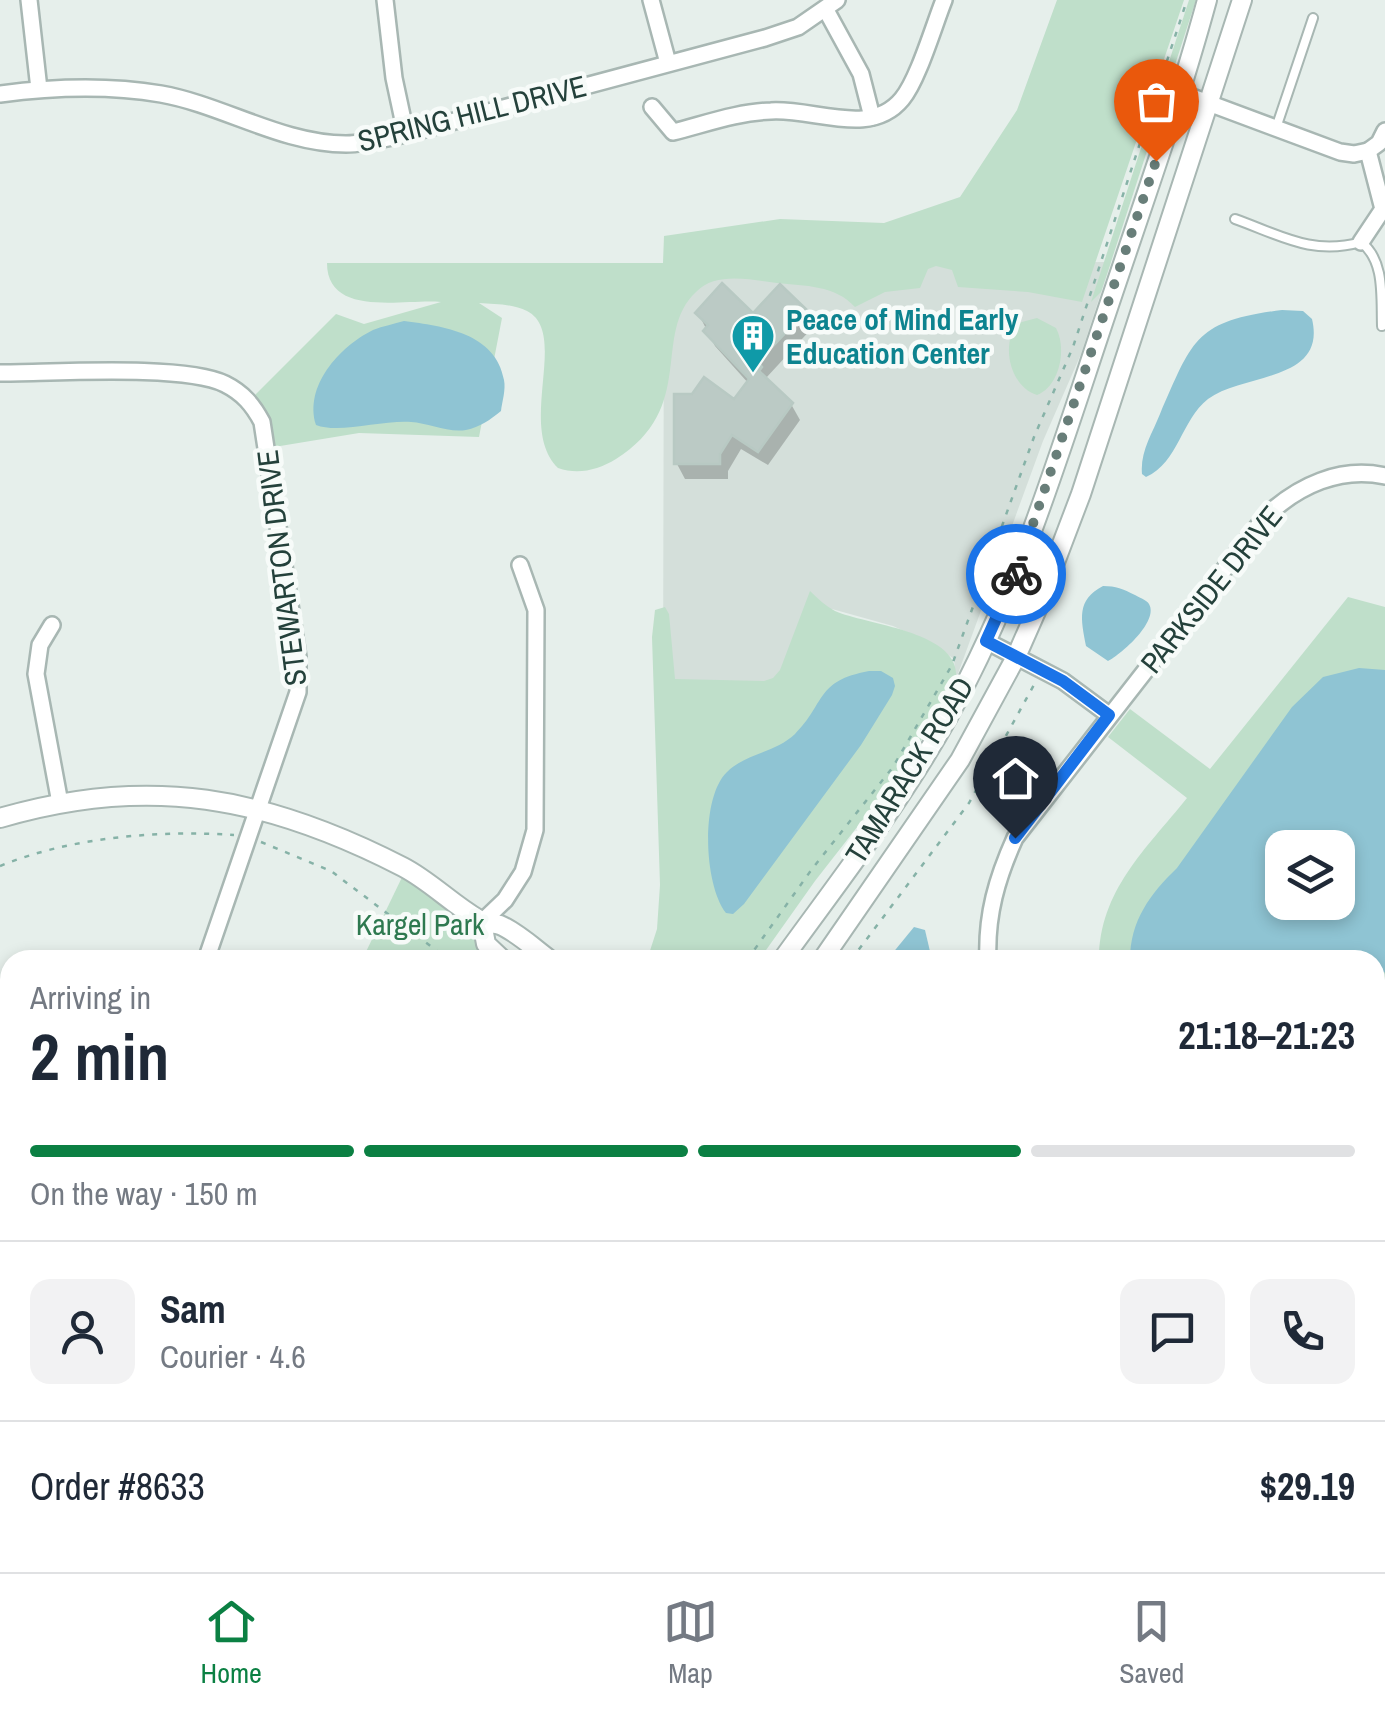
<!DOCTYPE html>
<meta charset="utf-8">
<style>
:root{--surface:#fff;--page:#f2f2f3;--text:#1f2937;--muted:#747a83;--line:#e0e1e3;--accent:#0b8043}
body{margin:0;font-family:"Archivo Narrow",sans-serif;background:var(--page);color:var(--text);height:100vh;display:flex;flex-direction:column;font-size:38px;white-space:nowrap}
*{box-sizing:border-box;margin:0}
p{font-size:32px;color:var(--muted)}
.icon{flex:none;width:55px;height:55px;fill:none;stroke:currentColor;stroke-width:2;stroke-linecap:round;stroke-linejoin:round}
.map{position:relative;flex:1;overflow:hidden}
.side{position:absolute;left:0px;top:950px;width:1385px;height:622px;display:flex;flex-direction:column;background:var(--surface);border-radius:30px 30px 0 0;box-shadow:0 5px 15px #0003}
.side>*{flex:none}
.fabs{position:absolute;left:1265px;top:830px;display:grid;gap:20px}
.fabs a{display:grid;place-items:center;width:90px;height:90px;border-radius:20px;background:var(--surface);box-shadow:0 5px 15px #0003;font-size:50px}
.pin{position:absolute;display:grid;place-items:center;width:85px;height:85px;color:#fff;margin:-102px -42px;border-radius:50% 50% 50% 0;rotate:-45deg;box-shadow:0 0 10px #0007}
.pin .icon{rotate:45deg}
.courier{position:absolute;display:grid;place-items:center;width:100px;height:100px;margin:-50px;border:8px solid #1a73e8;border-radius:50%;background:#fff;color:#222;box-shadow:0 2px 12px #0007}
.head em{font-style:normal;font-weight:700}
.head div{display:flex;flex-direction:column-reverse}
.head{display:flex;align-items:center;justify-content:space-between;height:170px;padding:0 30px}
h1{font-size:65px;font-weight:700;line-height:75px}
.bar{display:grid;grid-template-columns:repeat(4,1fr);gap:15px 10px;align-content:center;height:120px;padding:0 30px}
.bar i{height:12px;border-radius:8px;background:var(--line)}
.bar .on{background:var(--accent)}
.bar p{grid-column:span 4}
.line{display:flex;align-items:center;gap:25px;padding:0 30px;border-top:2px solid var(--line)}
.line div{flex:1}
.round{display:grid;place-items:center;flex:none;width:105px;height:105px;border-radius:20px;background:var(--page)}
.dock{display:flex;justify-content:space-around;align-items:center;height:140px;border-top:2px solid var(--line);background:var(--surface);font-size:28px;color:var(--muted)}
.dock a{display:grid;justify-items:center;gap:5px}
.dock .on{color:var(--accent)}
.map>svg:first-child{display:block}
</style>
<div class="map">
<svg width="1385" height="1572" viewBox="0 0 1385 1572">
<rect width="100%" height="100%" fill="#e6efeb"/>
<!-- built -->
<path fill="#d4dfda" d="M1111,262L1081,354L1043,441L956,679L954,659L933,644L893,626L832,609L783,697L663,698L664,263Z"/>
<!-- green -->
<g fill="#bfdfca" fill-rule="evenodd">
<path d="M1057,0H1184L1082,302L1028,292L958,287L952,270L936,266L928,269L920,288L885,292L855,307C835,285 805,286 777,283C751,280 716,271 696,292C651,334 698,408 616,459C598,470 578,475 558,468C516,427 570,333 527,311C513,304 495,304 479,303L502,318L479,437L359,433L268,448L249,401L336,314L364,324L441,302C407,298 327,319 327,263H663L664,236L780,219L884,223L960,197L1017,110Z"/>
<path d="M1189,0H1196L1111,262L1101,292L1091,302Z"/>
<path d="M1037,318L1056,328C1067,348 1060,386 1037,395C1010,387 1000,344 1018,323Z"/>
<path d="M810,591C818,599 826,606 835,611C866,625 962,631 956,679L911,758L815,881L759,960H647L657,929L660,885L652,637L655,610L665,607L669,614L675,679L764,681L773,678L780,670Z"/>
<path d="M1348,597L1385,607V1002L1375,1009V960H1099C1099,891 1146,849 1187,798L1108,737L1130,709L1210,769ZM1282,848H1338V902H1282Z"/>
<path d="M406,869L482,922L503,960H362Z"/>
<path d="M10,1498V1562H581V1572H0V1505Z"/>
</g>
<!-- water -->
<g fill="#8fc4d3" fill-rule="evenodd">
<path d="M1282,310L1303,311L1312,319C1327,382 1243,373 1208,399C1181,420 1179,462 1146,477L1142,474C1140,452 1152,434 1160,414C1193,339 1195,321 1282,310Z"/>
<path d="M404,321C443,326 496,333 504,380C506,390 502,402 501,411C490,420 480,427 466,430C448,433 428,423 411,422C382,420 339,434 316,425C304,386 339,347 373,330C383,326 394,324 404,321Z"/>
<path d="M1103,586C1116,586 1123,589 1135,595C1138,597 1147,600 1149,604C1159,621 1122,654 1108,661L1086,646C1081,619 1076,600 1103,586Z"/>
<path d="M1359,668L1385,670V972L1375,978V960H1130C1130,921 1150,894 1177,868L1292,707L1323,677ZM1282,848H1338V902H1282Z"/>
<path d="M869,671H881L893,678L895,686L892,695L861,745L744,904L733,914L726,913C704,885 700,798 727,772C746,753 775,753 795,734C826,703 815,681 869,671Z"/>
<path d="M914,927L925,930L932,960H887Z"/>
<path d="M10,1195V1498L0,1505V1196Z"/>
</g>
<!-- shadow -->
<path fill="#0003" d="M805,311L814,326L766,378L791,404L800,420L768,465L741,449L728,471V479H685L677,464L749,384L715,346L698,313L753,316Z"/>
<!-- building -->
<path fill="#bbcac5" stroke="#b8c9c3" stroke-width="2.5" d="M722,283L753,313L780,284L807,310L758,362L762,367L759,371L793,403L758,452L732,435L720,454V464H674V394H692L704,377L734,399L749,379L703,331L708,325L695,313Z"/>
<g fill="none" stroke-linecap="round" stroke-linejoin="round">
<defs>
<g id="service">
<path d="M1276,128L1313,18"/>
<path d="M1235,219C1280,235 1312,256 1361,242C1385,261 1381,295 1382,326"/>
</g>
<g id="minor">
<path d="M29,0L39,89"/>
<path d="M385,0L394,78L406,134"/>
<path d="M651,0L668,63"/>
<path d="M826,10L861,74L872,117"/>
<path d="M1179,92L1340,152L1354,154L1368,151"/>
<path d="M0,94C53,87 108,85 161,94C223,105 282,144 346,144C365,144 387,138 406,134L765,38L798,27L837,0"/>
<path d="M652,107L673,132C705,124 738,112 771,111C814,108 870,138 902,99C918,80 934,25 944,0"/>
<path d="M1361,242L1383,209L1368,151L1379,143L1385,131"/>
<path d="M0,373C51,373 185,364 225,384C243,393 253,405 262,422L298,657V692L206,960"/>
<path d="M52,625L40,645L36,674L60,803"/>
<path d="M986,641L1063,681L1109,715"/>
<path d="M482,922L505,900L523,872L535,830L536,610L520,565"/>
<path d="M988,960C986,915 997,878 1015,838L1266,516C1298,486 1340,466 1385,476"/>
<path d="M0,1020H10"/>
<path d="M1375,1193L1385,1194"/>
<path d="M939,1572L952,1562"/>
</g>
<g id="tertiary">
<path d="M0,818C149,774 267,797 403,867C430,881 452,904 478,919C485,924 492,923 500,925C517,932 535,949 550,960"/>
<path d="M482,922L486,944L503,960"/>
<path d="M782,960C839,881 901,802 948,717C1015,597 1055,467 1098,338C1135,226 1176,114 1207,0"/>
<path d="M822,960L960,760L1016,657L1038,607L1081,494L1242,0"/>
<path d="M581,1562V1572"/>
<path d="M614,1562V1572"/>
</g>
</defs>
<!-- service casing -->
<use href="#service" stroke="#a8b7b3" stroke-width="12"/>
<!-- minor casing -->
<use href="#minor" stroke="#a8b7b3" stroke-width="20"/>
<!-- tertiary casing -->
<use href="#tertiary" stroke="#a8b7b3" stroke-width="22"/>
<!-- path -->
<g stroke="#86b2a7" stroke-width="2.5" stroke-dasharray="5 8" stroke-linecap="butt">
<path d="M261,842L331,871L449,960"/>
<path d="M0,866C71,837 159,830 234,835"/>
<path d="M747,960L812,869L893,767L952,665L1034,437L1073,347L1187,0"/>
<path d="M851,960L969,803L1035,683"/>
<path d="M635,1562L636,1572"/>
<path d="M19,1572L25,1562"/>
<path d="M558,1572L559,1562"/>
</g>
<!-- service -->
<use href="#service" stroke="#fff" stroke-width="8"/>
<!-- minor -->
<use href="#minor" stroke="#fff" stroke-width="15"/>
<!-- tertiary -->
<use href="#tertiary" stroke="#fff" stroke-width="18"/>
</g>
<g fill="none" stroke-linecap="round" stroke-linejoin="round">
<!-- done -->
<path stroke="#687e79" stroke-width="10" stroke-dasharray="0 18" d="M1016,574L1156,161"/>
<!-- route -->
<path stroke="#1a73e8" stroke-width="12" d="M1015,838L1109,715L1063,681L986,641L1016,574"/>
</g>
<!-- icons -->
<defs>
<symbol id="building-pin" viewBox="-11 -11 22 30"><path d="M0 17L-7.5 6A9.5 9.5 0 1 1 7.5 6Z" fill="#0f9aa8" stroke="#f7fbf9"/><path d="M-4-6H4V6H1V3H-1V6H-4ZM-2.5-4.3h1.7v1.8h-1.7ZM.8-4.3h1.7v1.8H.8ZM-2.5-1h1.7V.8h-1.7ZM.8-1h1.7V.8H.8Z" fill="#fff"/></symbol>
</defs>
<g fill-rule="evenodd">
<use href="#building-pin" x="728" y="311" width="50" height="68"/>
</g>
<g text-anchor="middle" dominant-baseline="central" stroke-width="9" stroke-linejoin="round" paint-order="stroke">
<!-- street labels -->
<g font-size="30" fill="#24413b" stroke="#f7fbf9">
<text transform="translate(472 113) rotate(-14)">SPRING HILL DRIVE</text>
<text transform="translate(281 568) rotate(-97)">STEWARTON DRIVE</text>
<text transform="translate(1211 589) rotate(-51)">PARKSIDE DRIVE</text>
<text transform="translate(909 770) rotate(-58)">TAMARACK ROAD</text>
</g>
<!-- culture labels -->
<g font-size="30" font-weight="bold" fill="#0d838f" stroke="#f7fbf9" text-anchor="start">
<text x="786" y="319">Peace of Mind Early<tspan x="786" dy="34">Education Center</tspan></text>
</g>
<!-- park labels -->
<g font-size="30" fill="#2e7950" stroke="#f7fbf9">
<text x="420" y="924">Kargel Park</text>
</g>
</g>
</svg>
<div class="fabs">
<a><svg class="icon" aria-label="layers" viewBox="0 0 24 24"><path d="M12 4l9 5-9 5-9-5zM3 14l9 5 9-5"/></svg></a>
</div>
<div class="pin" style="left:1156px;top:161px;background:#ea580c"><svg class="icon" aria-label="bag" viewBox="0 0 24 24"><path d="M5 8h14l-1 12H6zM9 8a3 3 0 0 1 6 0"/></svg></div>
<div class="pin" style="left:1015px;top:838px;background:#1f2937"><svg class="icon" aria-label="home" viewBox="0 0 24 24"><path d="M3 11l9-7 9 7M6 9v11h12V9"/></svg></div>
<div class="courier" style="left:1016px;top:574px"><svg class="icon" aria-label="bike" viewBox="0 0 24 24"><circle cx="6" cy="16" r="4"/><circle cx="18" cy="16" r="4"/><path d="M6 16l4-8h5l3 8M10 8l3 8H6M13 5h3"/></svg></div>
<section class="side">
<div class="head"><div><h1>2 min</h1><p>Arriving in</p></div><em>21:18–21:23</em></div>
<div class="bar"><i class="on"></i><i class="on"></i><i class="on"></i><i></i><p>On the way · 150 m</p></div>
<div class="line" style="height:180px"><a class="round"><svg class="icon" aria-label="person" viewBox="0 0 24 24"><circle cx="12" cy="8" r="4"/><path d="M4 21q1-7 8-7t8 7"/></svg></a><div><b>Sam</b><p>Courier · 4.6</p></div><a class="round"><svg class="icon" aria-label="chat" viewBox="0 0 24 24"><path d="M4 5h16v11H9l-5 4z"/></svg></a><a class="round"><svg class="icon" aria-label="phone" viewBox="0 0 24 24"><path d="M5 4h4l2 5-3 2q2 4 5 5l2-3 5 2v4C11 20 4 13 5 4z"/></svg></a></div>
<div class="line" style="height:130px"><div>Order #8633</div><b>$29.19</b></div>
</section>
</div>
<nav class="dock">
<a class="on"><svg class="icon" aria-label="home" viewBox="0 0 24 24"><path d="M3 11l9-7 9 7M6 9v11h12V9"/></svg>Home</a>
<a><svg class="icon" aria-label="map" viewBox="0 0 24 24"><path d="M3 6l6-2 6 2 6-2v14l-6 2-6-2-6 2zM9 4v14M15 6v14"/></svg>Map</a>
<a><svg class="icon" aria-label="saved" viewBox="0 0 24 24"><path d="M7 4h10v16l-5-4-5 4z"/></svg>Saved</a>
</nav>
